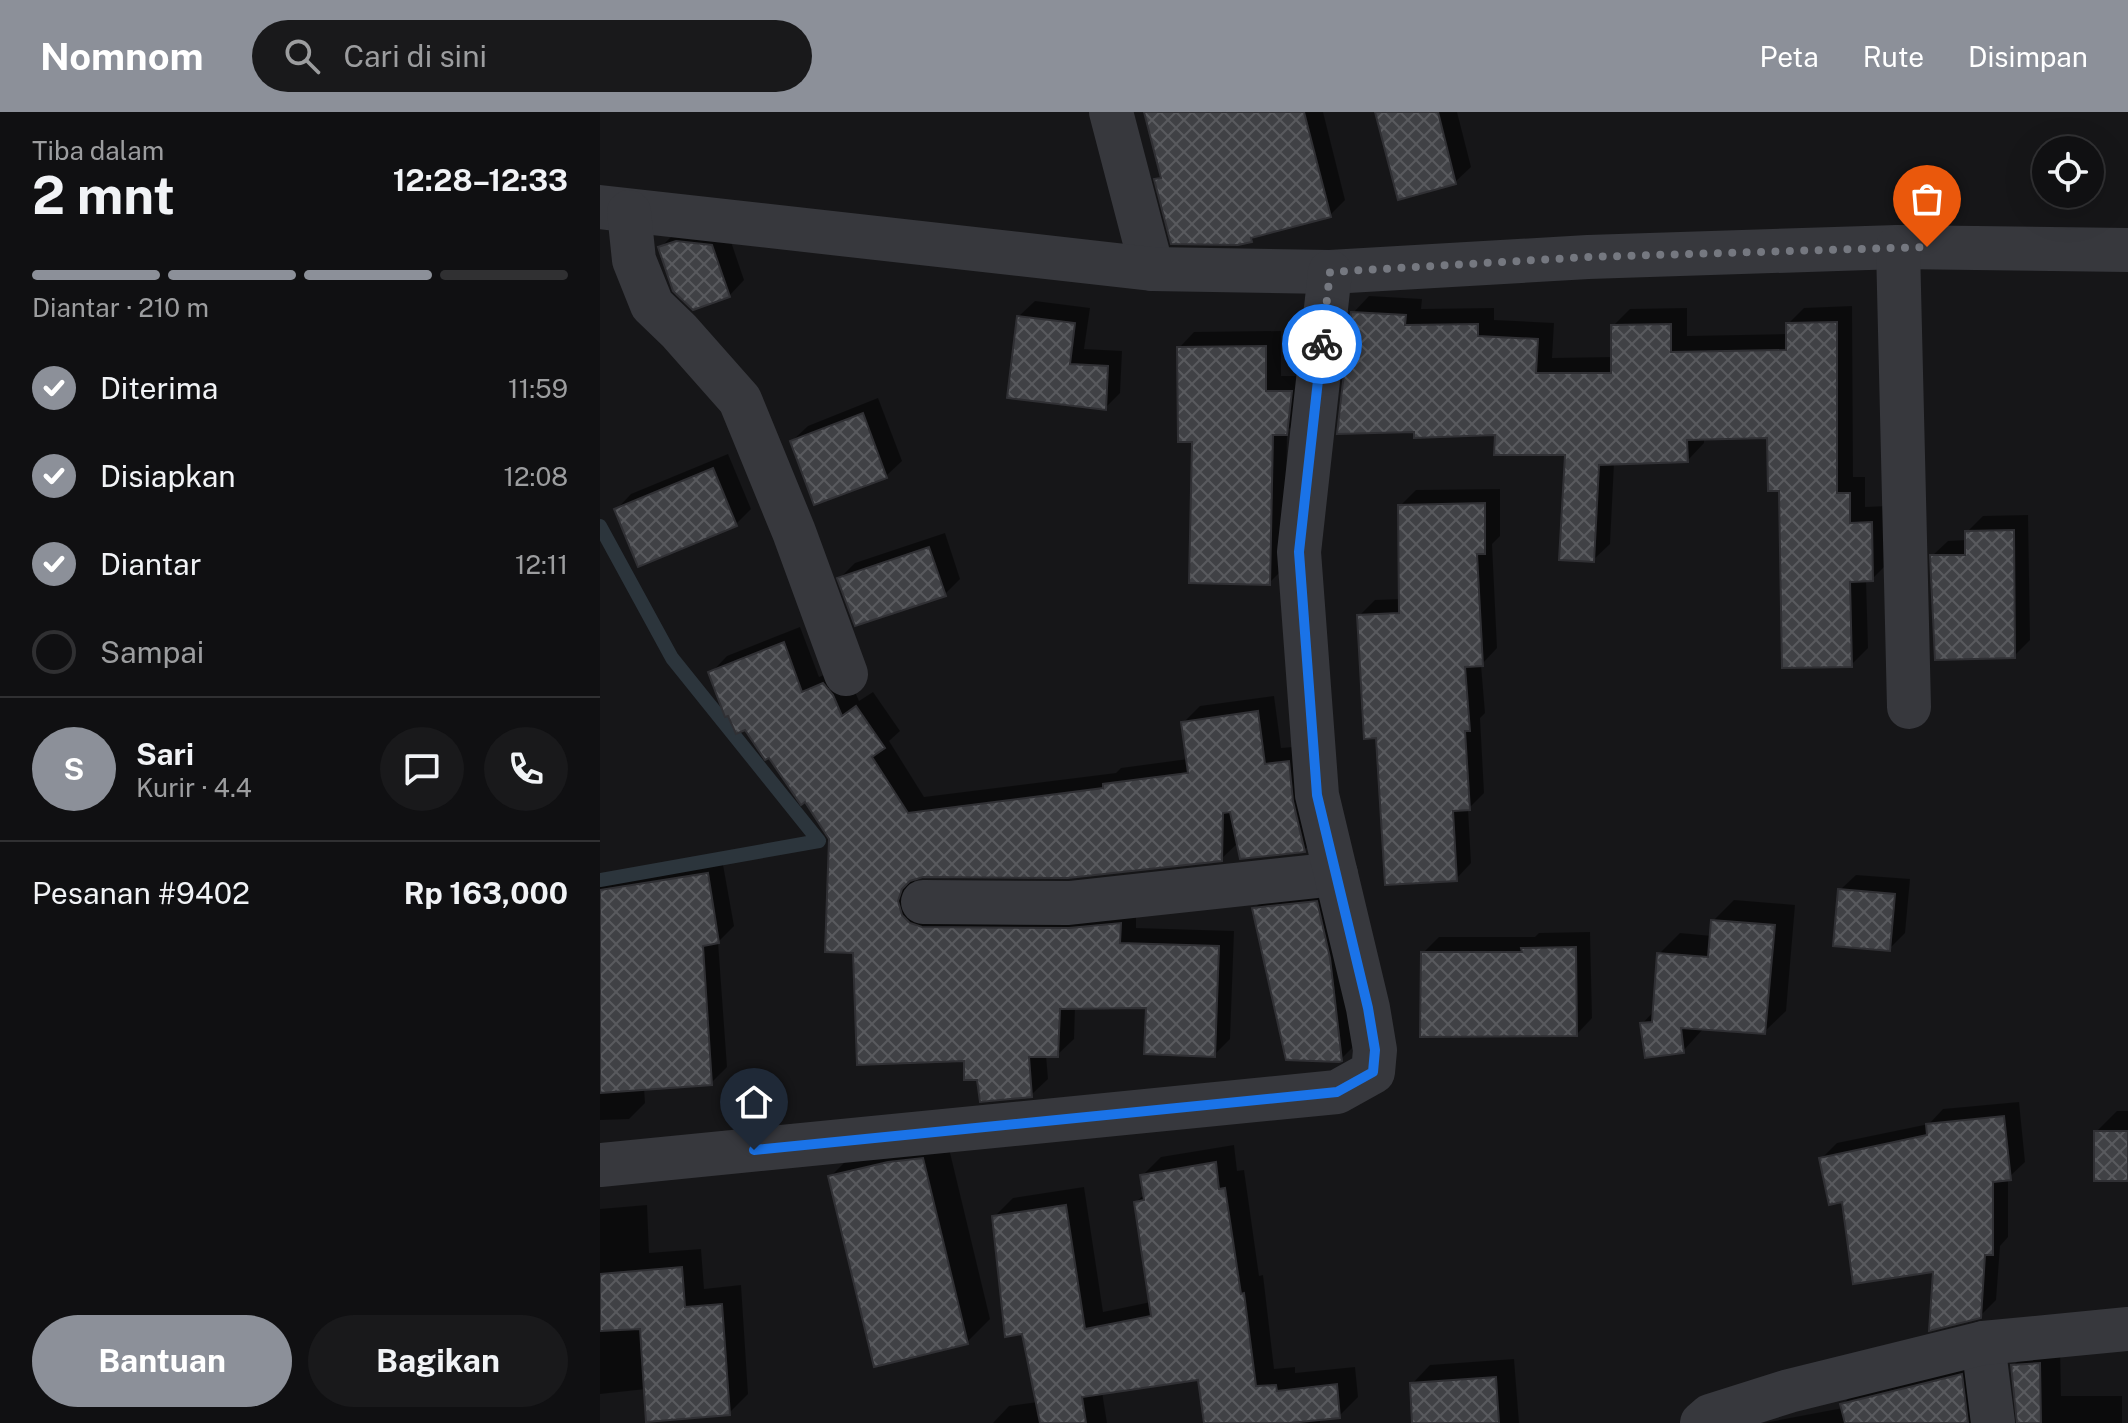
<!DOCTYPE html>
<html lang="id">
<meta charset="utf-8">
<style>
:root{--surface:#101012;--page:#19191b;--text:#f1f3f6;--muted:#9c9d9f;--line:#303032;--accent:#8c9099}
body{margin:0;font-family:"Public Sans",sans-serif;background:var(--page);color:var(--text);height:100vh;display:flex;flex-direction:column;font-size:30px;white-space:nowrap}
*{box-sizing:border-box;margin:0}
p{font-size:26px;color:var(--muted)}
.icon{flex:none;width:44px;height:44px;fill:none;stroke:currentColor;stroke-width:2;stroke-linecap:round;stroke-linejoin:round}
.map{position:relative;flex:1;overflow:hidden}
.side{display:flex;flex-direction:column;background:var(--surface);width:600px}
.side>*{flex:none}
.buttons{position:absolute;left:1432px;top:24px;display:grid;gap:16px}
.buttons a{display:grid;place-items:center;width:72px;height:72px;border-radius:50%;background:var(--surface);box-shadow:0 8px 32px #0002,0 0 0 2px var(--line);font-size:40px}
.pin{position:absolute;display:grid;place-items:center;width:68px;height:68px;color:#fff;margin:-82px -34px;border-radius:50% 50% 50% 0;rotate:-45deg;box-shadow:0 0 8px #0007}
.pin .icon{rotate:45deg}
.courier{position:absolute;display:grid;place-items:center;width:80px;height:80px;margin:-40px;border:6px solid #1a73e8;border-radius:50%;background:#fff;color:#222;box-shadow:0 2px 10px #0007}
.headline em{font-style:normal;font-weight:700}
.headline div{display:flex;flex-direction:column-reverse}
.headline{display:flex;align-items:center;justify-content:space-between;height:136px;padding:0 32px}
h1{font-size:52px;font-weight:700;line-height:60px}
.bar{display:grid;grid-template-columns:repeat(4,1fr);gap:12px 8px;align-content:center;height:96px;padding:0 32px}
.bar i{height:10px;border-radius:6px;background:var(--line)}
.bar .on{background:var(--accent)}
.bar p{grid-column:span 4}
.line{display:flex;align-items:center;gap:20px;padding:0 32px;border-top:2px solid var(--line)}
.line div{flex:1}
.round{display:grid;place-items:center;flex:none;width:84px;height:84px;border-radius:42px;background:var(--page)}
ol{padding:0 32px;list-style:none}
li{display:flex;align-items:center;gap:24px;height:88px}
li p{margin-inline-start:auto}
li .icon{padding:8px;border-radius:50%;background:var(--accent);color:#fff;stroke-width:4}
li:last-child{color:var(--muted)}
li i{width:44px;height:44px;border:4px solid var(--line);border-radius:50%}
.button{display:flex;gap:16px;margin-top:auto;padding:16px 32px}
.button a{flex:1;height:92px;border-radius:48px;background:var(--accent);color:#fff;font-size:32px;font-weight:700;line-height:92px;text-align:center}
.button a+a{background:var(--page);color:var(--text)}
header{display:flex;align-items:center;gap:48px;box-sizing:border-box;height:112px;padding:0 40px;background:var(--accent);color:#fff}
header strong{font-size:38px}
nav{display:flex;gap:44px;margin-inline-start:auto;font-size:28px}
.search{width:560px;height:72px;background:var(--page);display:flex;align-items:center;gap:20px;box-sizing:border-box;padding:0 28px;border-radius:44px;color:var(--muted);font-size:30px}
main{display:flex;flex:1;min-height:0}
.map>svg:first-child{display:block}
</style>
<header>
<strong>Nomnom</strong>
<div class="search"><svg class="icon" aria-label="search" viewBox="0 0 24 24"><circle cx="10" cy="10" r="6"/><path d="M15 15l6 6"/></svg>Cari di sini</div>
<nav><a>Peta</a><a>Rute</a><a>Disimpan</a></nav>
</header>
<main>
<section class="side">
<div class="headline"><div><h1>2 mnt</h1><p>Tiba dalam</p></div><em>12:28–12:33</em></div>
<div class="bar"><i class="on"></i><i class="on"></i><i class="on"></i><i></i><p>Diantar · 210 m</p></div>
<ol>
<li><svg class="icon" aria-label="check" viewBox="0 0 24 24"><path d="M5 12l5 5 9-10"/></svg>Diterima<p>11:59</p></li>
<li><svg class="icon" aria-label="check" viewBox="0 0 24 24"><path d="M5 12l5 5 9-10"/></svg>Disiapkan<p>12:08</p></li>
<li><svg class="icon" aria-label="check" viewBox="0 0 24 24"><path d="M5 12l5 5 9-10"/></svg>Diantar<p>12:11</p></li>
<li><i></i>Sampai</li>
</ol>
<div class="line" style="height:144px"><b class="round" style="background:var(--accent);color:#fff">S</b><div><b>Sari</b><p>Kurir · 4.4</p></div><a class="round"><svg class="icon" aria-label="chat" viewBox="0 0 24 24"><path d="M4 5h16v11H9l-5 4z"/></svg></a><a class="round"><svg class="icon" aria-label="phone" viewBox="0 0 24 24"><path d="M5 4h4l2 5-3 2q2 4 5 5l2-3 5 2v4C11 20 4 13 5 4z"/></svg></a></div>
<div class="line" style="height:104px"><div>Pesanan #9402</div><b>Rp 163,000</b></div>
<div class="button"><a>Bantuan</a><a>Bagikan</a></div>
</section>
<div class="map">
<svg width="1528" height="1311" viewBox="0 0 1528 1311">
<defs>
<pattern id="building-cross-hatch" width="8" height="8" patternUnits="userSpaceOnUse" patternTransform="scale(2)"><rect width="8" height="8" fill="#404145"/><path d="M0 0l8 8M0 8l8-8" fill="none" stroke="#595a5e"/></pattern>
</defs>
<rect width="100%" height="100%" fill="#161618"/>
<!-- shadow -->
<g fill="#0007">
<path d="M546,0H723L745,88L730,103L658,122L651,129L557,68L562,62Z"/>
<path d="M788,0H857L871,55L855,70Z"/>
<path d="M127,118L144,168L129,184L60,136L76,120Z"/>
<path d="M769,184L822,187L821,197L894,196V208L954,211L952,246L1013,245V214L1030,197L1087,196V224L1188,222V212L1204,196L1252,194L1253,365H1265V395L1288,394L1289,450L1272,467H1266L1268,536L1251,553L1181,377L1169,324L1104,326V331L1088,348L1014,351L1010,432L993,448L967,341L898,321L816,318L753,201Z"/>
<path d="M435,189L490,196L484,237L522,239L520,281L505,296L419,204Z"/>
<path d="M681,219V264H706L702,305L687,319L685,455L669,471L579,236L594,220Z"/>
<path d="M278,286L302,349L286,364L192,329L208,314Z"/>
<path d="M128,342L151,397L136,412L16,398L31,382Z"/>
<path d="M900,377V424L892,432L897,536L881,553L885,601L880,606L884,681L868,697L871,751L856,767L778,624L759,504L775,488L800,487V394L816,378Z"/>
<path d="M1428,403L1430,528L1414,544L1332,444L1348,429L1367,428V420L1383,404Z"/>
<path d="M345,421L360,467L345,482L240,466L255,451Z"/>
<path d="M200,515L219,565L240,556L249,566L259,589L273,580L300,619L289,629L324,685L516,661L521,656L588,647L583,611L600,594L674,584L681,636L705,634L720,722L704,738L639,730L621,747L323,763L316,765L314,771L536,795V816L634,819L630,927L614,943L548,894L475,895L474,927L457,943H446L448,967L431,983L379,966L366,946L255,839L231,727L206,687L111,561L127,544Z"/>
<path d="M122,747L134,814L118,830L127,955L111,971L44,976L45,991L29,1007L0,1008V765Z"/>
<path d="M1256,763L1310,767L1305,821L1289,837L1240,778Z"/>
<path d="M739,767L764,924L741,947L654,797L677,774Z"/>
<path d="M1134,788L1195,793L1186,899L1164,920L1104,916L1083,939L1042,912L1054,899L1059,842L1080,821L1112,824L1113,809Z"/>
<path d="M990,820L992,906L977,922L823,841L839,825H935L939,821Z"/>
<path d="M1419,990L1425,1050L1408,1066V1125L1400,1134L1396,1188L1380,1204L1335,1158L1244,1087L1221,1047L1237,1031L1329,1012L1343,997Z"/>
<path d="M1517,999H1528V1067L1496,1020Z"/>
<path d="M346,1024L390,1207L367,1230L230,1065L253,1042Z"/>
<path d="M634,1033L637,1059L644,1058L659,1164L663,1163L674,1257L695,1255V1261L755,1255L758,1285L739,1304L720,1306V1311H606L599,1266L502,1280L507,1311H393L409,1294L438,1290L424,1220L394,1105L413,1086L484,1075L503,1200L551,1190L536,1090L545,1082L542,1064L561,1045Z"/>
<path d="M47,1093L49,1141L101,1137L104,1177L141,1173L148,1282L129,1301L46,1277L0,1282V1097Z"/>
<path d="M1460,1231L1461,1284H1522V1311H1419L1413,1254L1434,1233Z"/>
<path d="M1382,1242L1402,1311H1164L1243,1296L1242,1293L1263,1272Z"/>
<path d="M914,1247L919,1311H814L812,1272L830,1253Z"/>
</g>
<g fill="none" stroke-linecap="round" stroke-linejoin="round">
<!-- stream -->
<path stroke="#2c353c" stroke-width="14" d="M0,414L72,546L219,729L0,768"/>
</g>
<!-- building -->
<g fill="url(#building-cross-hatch)" stroke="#303034" stroke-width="2">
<path d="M544,0H704L731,105L651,126L652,130L638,133L571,132L554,67L561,66Z"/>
<path d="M775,0H838L856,72L798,88Z"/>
<path d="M76,129L112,133L130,185L93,198L73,179L58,135Z"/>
<path d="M751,200L806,203L805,213L878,212V224L938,227L936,261H1011V213L1071,212V240L1186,238V211L1237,210V381H1250V411L1272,410L1273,469L1250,470L1252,555L1182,556L1179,379H1168L1167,326L1087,328L1088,350L999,353L994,450L959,448L965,343H894L895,323L814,326V320L737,322Z"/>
<path d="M417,204L475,211L470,252L508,254L506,298L407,286Z"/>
<path d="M666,234V279H692L687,323H673L670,473L589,471L592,330H578L577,235Z"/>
<path d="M263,301L287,366L214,393L190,329Z"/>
<path d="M113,356L137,414L38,455L14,397Z"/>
<path d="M885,391V442H877L883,554L865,555L870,619H865L870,698L853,699L857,769L785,773L776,626L764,627L757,503L799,501L798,393Z"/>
<path d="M1414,418L1415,546L1335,548L1330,443H1365V419Z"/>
<path d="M329,435L346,484L255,514L237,466Z"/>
<path d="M184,530L202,580L223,571L233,583L242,604L256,594L285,636L272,645L308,701L503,676V672L588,661L581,610L658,599L665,652L689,649L693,689L705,740L640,747L630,700L623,701L622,749L468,766L323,765L310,769L302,777L298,789L302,803L310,811L322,815L469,816L521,811L520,831L619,834L615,945L544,942L546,896L460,897L458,945H429L432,985L380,990L377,968H364V949L257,953L253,841L225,840L229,727L205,690L201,693L169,646L165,648L145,618L136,622L128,604L125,605L108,560Z"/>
<path d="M108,761L119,831L103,834L112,973L0,981V778Z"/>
<path d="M1238,777L1295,782L1290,839L1233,834Z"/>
<path d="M717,789L730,846L742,949L739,950L686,948L652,796Z"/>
<path d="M1111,808L1175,813L1165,922L1081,916L1084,941L1045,946L1040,911L1052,910L1057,841L1108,845Z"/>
<path d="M976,835L977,924L820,925L821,840H922L921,836Z"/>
<path d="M1404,1004L1411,1068L1393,1070V1143H1385L1381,1206L1329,1219L1333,1160L1253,1172L1242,1090L1229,1093L1219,1046L1327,1023L1326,1012Z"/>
<rect x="1494" y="1019" width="34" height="50"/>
<path d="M323,1046L368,1232L274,1255L228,1064L288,1050Z"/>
<path d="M616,1050L619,1077L625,1076L641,1182L644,1181L656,1274L676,1273L677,1279L737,1272L740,1306L689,1311H604L598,1268L482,1285L486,1311H440L422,1222L405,1225L392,1104L466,1093L485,1217L551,1204L534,1090L544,1088L540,1063Z"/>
<path d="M82,1155L85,1195L122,1192L130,1303L46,1310L40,1217L0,1219V1162Z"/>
<path d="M1440,1251L1441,1311H1417L1411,1253Z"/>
<path d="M1362,1262L1368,1311H1245L1240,1292Z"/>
<path d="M896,1265L899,1311H812L810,1271Z"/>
</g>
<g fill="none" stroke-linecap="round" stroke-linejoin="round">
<!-- minor -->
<g stroke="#37383d" stroke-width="44">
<path d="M511,0L552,157"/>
<path d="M0,95L552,157L730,160L988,145L1298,135L1528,138"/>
<path d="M29,100L34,148L52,193L79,219L140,288L194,420L246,562"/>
<path d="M1298,135L1309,595"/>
<path d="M323,790L469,791L736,762"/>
<path d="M0,1053L737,980L773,960L775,938L768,896L717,683L699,440L730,160"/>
<path d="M1383,1231L1393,1311"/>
<path d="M1102,1311L1110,1304L1189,1279L1383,1231L1528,1217"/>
</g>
</g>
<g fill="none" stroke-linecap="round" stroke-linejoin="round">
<!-- done -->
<path stroke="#757880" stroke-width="8" stroke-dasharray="0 14.4" d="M722,232L730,160L988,145L1327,135"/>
<!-- route -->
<path stroke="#1a73e8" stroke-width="10" d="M154,1038L737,980L773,960L775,938L768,896L717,683L699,440L722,232"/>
</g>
</svg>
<div class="buttons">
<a><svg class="icon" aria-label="locate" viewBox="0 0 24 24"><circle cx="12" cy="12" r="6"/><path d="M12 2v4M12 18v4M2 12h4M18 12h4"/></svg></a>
</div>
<div class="pin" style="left:1327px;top:135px;background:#ea580c"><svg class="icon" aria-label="bag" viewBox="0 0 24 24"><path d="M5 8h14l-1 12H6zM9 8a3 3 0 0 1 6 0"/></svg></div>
<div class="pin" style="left:154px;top:1038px;background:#1f2937"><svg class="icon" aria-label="home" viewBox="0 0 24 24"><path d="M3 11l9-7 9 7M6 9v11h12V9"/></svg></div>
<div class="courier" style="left:722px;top:232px"><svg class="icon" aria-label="bike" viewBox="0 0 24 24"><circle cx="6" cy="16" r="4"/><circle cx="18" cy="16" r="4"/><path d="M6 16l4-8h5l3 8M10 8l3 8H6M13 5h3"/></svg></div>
</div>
</main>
